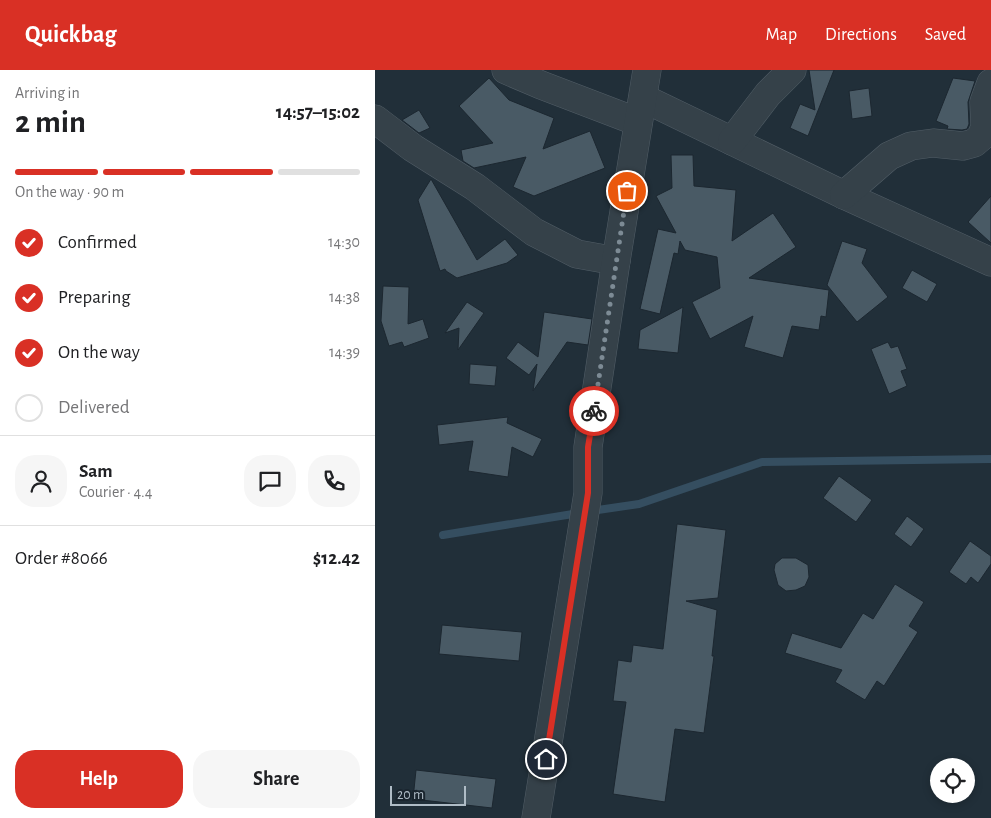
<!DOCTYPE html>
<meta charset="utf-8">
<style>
:root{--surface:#fff;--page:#f6f6f6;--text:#202124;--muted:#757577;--line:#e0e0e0;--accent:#d93025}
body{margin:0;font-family:"Alegreya Sans",sans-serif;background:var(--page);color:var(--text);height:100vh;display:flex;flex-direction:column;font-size:19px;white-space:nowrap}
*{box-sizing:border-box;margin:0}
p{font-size:16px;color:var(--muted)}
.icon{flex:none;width:28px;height:28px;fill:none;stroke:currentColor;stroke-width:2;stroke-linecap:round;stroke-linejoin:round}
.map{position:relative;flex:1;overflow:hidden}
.panel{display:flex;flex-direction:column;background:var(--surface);width:375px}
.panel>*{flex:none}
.tools{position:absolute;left:555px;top:688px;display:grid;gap:10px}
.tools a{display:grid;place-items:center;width:45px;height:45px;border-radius:50%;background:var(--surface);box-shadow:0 2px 8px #0003;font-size:25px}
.scale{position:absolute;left:15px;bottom:12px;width:76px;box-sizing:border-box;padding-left:5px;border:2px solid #afbcc6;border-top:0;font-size:14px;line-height:18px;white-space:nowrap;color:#afbcc6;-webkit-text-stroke:4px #1a252e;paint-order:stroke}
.pin{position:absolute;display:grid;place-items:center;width:42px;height:42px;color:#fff;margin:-21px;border:2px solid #fff;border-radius:50%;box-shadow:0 1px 5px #0007}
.courier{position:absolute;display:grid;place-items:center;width:50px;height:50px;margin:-25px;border:4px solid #d93025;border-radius:50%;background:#fff;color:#222;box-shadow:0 1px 6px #0007}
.summary em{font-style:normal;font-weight:700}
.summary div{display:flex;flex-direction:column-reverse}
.summary{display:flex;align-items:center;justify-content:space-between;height:85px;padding:0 15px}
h1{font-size:32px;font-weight:700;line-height:38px}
.bar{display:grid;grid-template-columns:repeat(4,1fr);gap:8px 5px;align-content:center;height:60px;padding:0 15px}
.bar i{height:6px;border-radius:4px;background:var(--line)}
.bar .current{background:var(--accent)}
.bar p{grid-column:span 4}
.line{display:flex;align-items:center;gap:12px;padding:0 15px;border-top:1px solid var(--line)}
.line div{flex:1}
.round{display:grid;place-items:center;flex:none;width:52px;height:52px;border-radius:20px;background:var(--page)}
ol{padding:0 15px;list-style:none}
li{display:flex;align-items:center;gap:15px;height:55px}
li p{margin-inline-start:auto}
li .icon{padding:5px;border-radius:50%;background:var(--accent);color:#fff;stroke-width:4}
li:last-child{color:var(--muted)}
li i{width:28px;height:28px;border:2px solid var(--line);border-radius:50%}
.primary-button{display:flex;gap:10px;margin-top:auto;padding:10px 15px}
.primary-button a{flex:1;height:58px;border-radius:20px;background:var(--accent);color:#fff;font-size:20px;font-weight:700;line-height:58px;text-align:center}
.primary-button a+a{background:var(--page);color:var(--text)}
header{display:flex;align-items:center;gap:30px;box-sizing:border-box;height:70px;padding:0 25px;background:var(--accent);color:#fff}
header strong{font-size:24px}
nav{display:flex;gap:28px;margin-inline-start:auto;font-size:18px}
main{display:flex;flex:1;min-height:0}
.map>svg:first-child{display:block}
</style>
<header>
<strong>Quickbag</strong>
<nav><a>Map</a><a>Directions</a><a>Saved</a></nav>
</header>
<main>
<section class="panel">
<div class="summary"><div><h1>2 min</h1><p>Arriving in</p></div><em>14:57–15:02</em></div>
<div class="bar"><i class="current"></i><i class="current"></i><i class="current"></i><i></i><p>On the way · 90 m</p></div>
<ol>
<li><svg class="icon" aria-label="check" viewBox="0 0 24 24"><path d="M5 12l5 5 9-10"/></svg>Confirmed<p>14:30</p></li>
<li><svg class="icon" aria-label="check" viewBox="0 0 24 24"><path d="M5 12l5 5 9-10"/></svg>Preparing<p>14:38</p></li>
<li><svg class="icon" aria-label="check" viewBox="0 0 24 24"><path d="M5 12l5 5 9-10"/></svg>On the way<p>14:39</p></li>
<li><i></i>Delivered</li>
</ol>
<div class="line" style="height:90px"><a class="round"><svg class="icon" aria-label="person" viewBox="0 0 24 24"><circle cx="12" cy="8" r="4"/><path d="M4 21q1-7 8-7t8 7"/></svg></a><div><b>Sam</b><p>Courier · 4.4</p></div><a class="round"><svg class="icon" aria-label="chat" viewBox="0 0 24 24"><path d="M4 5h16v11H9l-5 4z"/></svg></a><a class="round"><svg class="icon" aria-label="phone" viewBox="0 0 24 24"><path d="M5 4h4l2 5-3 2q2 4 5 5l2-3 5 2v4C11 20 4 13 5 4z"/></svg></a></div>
<div class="line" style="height:65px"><div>Order #8066</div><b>$12.42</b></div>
<div class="primary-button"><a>Help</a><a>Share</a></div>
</section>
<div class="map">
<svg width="616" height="748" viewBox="0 0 616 748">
<rect width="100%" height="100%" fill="#212f39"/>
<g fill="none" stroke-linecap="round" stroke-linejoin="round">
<!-- stream -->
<g stroke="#354e60" stroke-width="8">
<path d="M216,441L264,434L387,392L616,389"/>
<path d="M68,465L204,443"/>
</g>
</g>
<!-- building -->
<g fill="#495a65" stroke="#1c2730">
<path d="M434,0H459L433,66L415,58L425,34L440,40Z"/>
<path d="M114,8L134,30L179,48L168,79L215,61L230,98L159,126L138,117L151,87L99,98L88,91L86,80L118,73L84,36Z"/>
<path d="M578,8L600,11L593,32L594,54L592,59L587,60L572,59L573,56L561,51Z"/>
<path d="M494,18L497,46L477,49L474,21Z"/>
<path d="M44,40L55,58L44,63L27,50Z"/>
<path d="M296,85H318L319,116L361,120L357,171L398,143L421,177L374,208L454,220L451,247L446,246L444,260L417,256L408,288L369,277L378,246L335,269L317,232L345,218L342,187L310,180L305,171L303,184L299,183L285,244L265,239L283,159L301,163L281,126L297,118Z"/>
<path d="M56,109L102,190L130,169L143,185L132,193L82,208L71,201L70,199L65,201L43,130Z"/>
<path d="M616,126V173L593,152Z"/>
<path d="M467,171L492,179L487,193L513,227L482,252L452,215Z"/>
<path d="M537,200L562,214L552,232L527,218Z"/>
<path d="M8,216L34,217L33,254L48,249L54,268L29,277L27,272L14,276L6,251Z"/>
<path d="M92,232L109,243L83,280L84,258L70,263Z"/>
<path d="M308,237L303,283L263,279L265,260Z"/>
<path d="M169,242L217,249L213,275L192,272L158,321L162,294L154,305L131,288L143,272L163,287Z"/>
<path d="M513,272L516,278L523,276L532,299L526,301L532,316L514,324L496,279Z"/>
<path d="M95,294L122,296L120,316L94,314Z"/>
<path d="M133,347L132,353L167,369L158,387L137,377L133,407L93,401L98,371L64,375L62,355Z"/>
<path d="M464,406L497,430L481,452L448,428Z"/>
<path d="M532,446L549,459L536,477L519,464Z"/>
<path d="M302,454L351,460L343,528L311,531L342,540L337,586H339L329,663L300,659L290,732L238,724L251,632L238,631L243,590L256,592L258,575L288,579Z"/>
<path d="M595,471L616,486V494L603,513L596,507L591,514L574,502Z"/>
<path d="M407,488H421L433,495L434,507L430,516L421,520L411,521L403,515L399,500L400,494Z"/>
<path d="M520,514L549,532L534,556L543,562L509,616L502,611L490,630L460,612L467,600L410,583L417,563L466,578L488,543L498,549Z"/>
<path d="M67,555L147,562L144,591L64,584Z"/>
<path d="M41,700L121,709L117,738L38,729Z"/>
</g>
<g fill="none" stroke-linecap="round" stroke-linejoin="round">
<defs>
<g id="street">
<path d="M131,0L166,15L263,52"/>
<path d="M268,28L469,125L616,192"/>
<path d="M0,49L38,78L100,117L159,162L202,184L241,191"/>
<path d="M357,71L393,24L417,0"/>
<path d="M469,125L514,86L536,76L558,73L588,76L599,73L606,67L610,57L609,32L616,13"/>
<path d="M161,748L213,423V377L241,191L272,0"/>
</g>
</defs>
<!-- street casing -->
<use href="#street" stroke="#525e67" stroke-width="29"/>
<!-- street -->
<use href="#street" stroke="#354149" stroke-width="28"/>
</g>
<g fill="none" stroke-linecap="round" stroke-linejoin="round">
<!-- done -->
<path stroke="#7d8b95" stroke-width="5" stroke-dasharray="0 9" d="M219,341L252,121"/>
<!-- route -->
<path stroke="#d93025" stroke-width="6" d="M171,689L213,423V377L219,341"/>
</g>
</svg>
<div class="tools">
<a><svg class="icon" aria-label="locate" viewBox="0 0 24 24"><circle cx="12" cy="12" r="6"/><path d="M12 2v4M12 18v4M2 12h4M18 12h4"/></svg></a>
</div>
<div class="scale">20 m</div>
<div class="pin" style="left:252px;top:121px;background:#ea580c"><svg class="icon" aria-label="bag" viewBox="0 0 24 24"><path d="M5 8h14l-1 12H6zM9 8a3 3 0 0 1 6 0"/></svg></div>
<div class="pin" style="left:171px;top:689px;background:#1f2937"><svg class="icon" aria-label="home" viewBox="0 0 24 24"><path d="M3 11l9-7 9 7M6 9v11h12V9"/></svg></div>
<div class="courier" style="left:219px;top:341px"><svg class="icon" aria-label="bike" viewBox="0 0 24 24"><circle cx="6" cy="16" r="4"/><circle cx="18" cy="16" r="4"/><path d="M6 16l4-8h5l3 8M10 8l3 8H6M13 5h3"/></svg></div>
</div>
</main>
